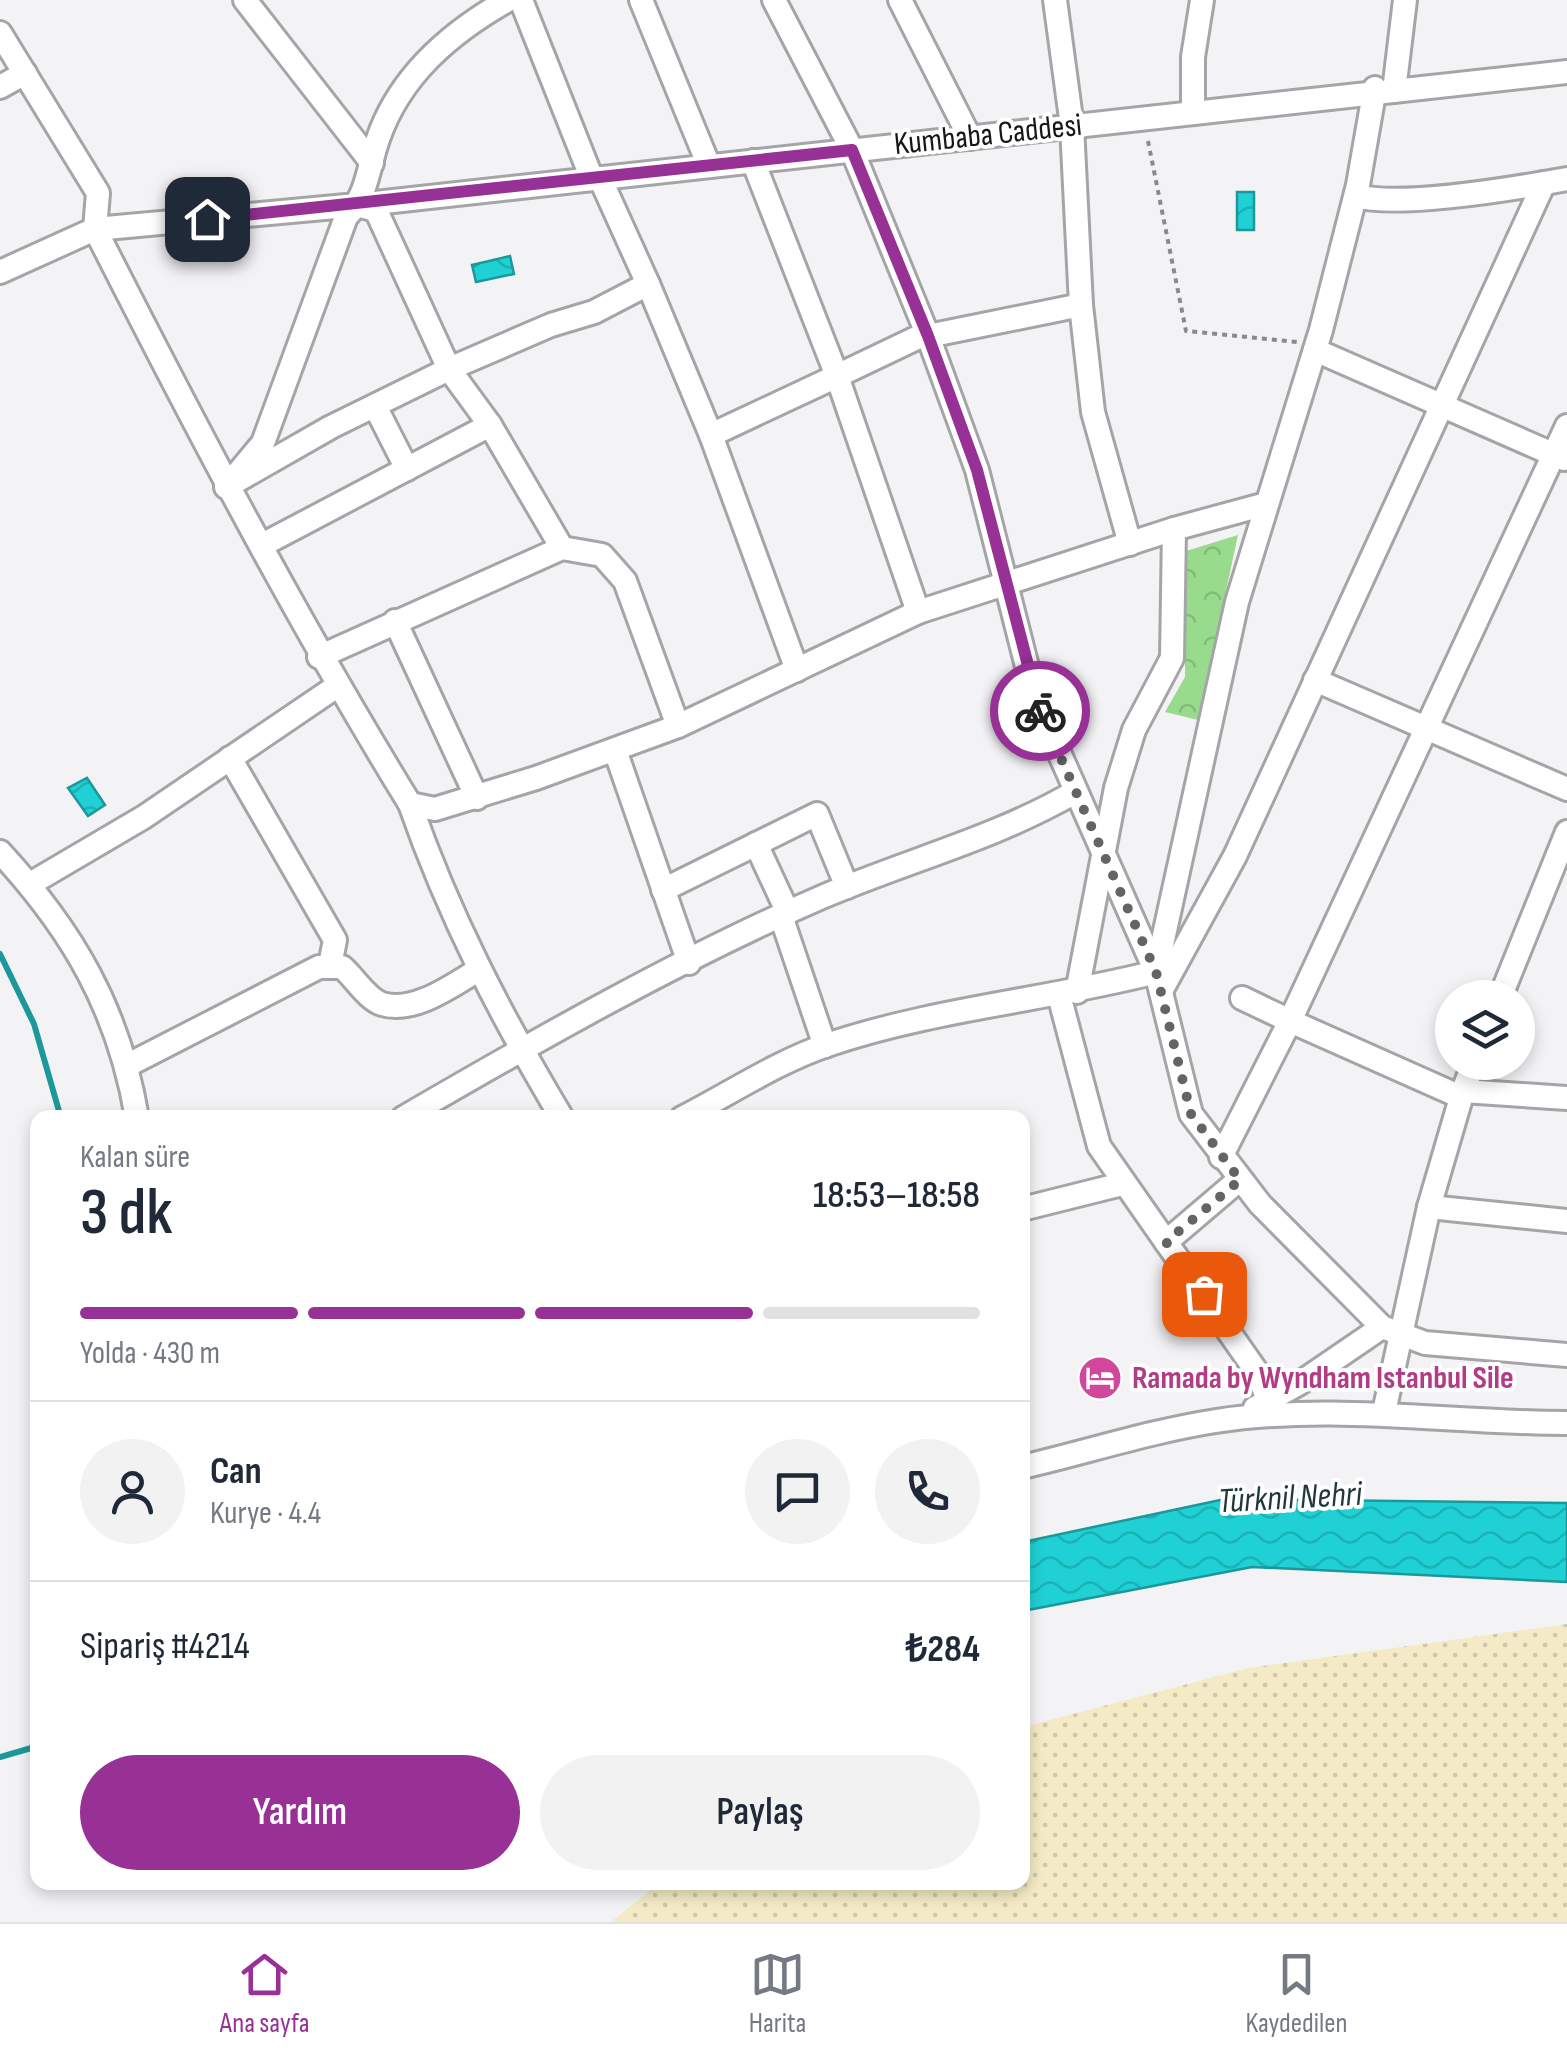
<!DOCTYPE html>
<html lang="tr">
<meta charset="utf-8">
<style>
:root{--surface:#fff;--page:#f2f2f3;--text:#1f2937;--muted:#747a83;--line:#e0e1e3;--accent:#973196}
body{margin:0;font-family:"Sofia Sans Condensed",sans-serif;background:var(--page);color:var(--text);height:100vh;display:flex;flex-direction:column;font-size:38px;white-space:nowrap}
*{box-sizing:border-box;margin:0}
p{font-size:32px;color:var(--muted)}
.icon{flex:none;width:55px;height:55px;fill:none;stroke:currentColor;stroke-width:2;stroke-linecap:round;stroke-linejoin:round}
.map{position:relative;flex:1;overflow:hidden}
.side{position:absolute;left:30px;top:1110px;width:1000px;height:780px;display:flex;flex-direction:column;background:var(--surface);border-radius:20px;box-shadow:0 5px 15px #0003}
.side>*{flex:none}
.tools{position:absolute;left:1435px;top:980px;display:grid;gap:20px}
.tools a{display:grid;place-items:center;width:100px;height:100px;border-radius:50%;background:var(--surface);box-shadow:0 5px 15px #0003;font-size:50px}
.pin{position:absolute;display:grid;place-items:center;width:85px;height:85px;color:#fff;margin:-42px;border-radius:20px;box-shadow:0 5px 15px #0006}
.courier{position:absolute;display:grid;place-items:center;width:100px;height:100px;margin:-50px;border:8px solid #973196;border-radius:50%;background:#fff;color:#222;box-shadow:0 2px 12px #0007}
.overview em{font-style:normal;font-weight:600}
.overview div{display:flex;flex-direction:column-reverse}
.overview{display:flex;align-items:center;justify-content:space-between;height:170px;padding:0 50px}
h1{font-size:65px;font-weight:600;line-height:75px}
.bar{display:grid;grid-template-columns:repeat(4,1fr);gap:15px 10px;align-content:center;height:120px;padding:0 50px}
.bar i{height:12px;border-radius:8px;background:var(--line)}
.bar .current{background:var(--accent)}
.bar p{grid-column:span 4}
.line{display:flex;align-items:center;gap:25px;padding:0 50px;border-top:2px solid var(--line)}
.line div{flex:1}
.round{display:grid;place-items:center;flex:none;width:105px;height:105px;border-radius:52px;background:var(--page)}
.button{display:flex;gap:20px;margin-top:auto;padding:20px 50px}
.button a{flex:1;height:115px;border-radius:60px;background:var(--accent);color:#fff;font-size:40px;font-weight:600;line-height:115px;text-align:center}
.button a+a{background:var(--page);color:var(--text)}
.menu{display:flex;justify-content:space-around;align-items:center;height:140px;border-top:2px solid var(--line);background:var(--surface);font-size:28px;color:var(--muted)}
.menu a{display:grid;justify-items:center;gap:5px}
.menu .current{color:var(--accent)}
.map>svg:first-child{display:block}
</style>
<div class="map">
<svg width="1567" height="1922" viewBox="0 0 1567 1922">
<defs>
<pattern id="forest-crowns" width="20" height="18" patternUnits="userSpaceOnUse" patternTransform="scale(2.5)"><rect width="20" height="18" fill="#99db8c"/><path d="M2 6a3 3 0 1 1 6 0M12 15a3 3 0 1 1 6 0" fill="none" stroke="#83bb78"/></pattern>
<pattern id="sand-dots" width="8" height="8" patternUnits="userSpaceOnUse" patternTransform="scale(2.5)"><rect width="8" height="8" fill="#f4eac5"/><path d="M2 2h.1M6 6h.1" fill="none" stroke="#d0c8a8" stroke-width="1.8" stroke-linecap="round"/></pattern>
<pattern id="water-waves" width="16" height="10" patternUnits="userSpaceOnUse" patternTransform="scale(2.5)"><rect width="16" height="10" fill="#1fd0d4"/><path d="M0 5q4-4 8 0t8 0" fill="none" stroke="#1bb2b5"/></pattern>
</defs>
<rect width="100%" height="100%" fill="#f3f3f6"/>
<!-- forest -->
<path fill="url(#forest-crowns)" d="M1238,535L1198,720L1165,712L1185,677L1186,551Z"/>
<!-- sand -->
<path fill="url(#sand-dots)" d="M1567,1624V1922H611L659,1883L1022,1882L1023,1727L1249,1668Z"/>
<!-- water -->
<g fill="url(#water-waves)" stroke="#1c989b" stroke-width="2.5">
<rect x="1237" y="192" width="17" height="38"/>
<path d="M510,256L514,274L476,282L472,265Z"/>
<path d="M87,778L105,805L88,816L68,788Z"/>
<path d="M1225,1499L1567,1503V1582L1252,1567L1023,1611V1542Z"/>
</g>
<g fill="none" stroke-linecap="round" stroke-linejoin="round">
<!-- stream -->
<g stroke="#1c989b" stroke-width="6">
<path d="M0,954L34,1024L61,1118"/>
<path d="M0,1757L38,1746"/>
</g>
<defs>
<g id="minor">
<path d="M245,0L372,163"/>
<path d="M521,0L592,179"/>
<path d="M641,0L709,166"/>
<path d="M774,0L852,150L928,336L977,470L1035,698L1156,972L1191,1114L1260,1204L1382,1327L1425,1343L1567,1355"/>
<path d="M900,0L970,138"/>
<path d="M1055,0L1072,126L1081,305L1093,412L1130,544"/>
<path d="M0,33L98,193L95,229C194,424 295,617 410,804"/>
<path d="M0,87L25,73"/>
<path d="M1394,91L1405,0"/>
<path d="M1193,113V57L1202,0"/>
<path d="M753,161L837,376L927,333"/>
<path d="M1356,196C1401,208 1517,188 1567,179"/>
<path d="M357,205L376,210L449,369L490,425L562,548"/>
<path d="M0,272L95,229L357,205L1567,72"/>
<path d="M648,284L711,435L797,670"/>
<path d="M928,336L1081,305"/>
<path d="M1315,350L1564,459"/>
<path d="M376,408L407,469"/>
<path d="M711,435L837,376L918,612"/>
<path d="M238,473L263,443L346,217C368,195 368,167 378,139C400,75 451,32 508,0"/>
<path d="M226,487L331,427L449,369L551,325L594,312L648,284L600,178"/>
<path d="M264,544L490,425"/>
<path d="M395,621L477,798"/>
<path d="M319,657L562,548L602,555L625,581L678,726"/>
<path d="M1315,680L1567,789"/>
<path d="M615,750L689,963"/>
<path d="M230,758L335,940L330,965"/>
<path d="M756,844L788,913"/>
<path d="M0,852C73,931 119,1010 137,1118"/>
<path d="M30,884L144,817L337,686"/>
<path d="M663,890L817,814L847,887"/>
<path d="M781,916L825,1046"/>
<path d="M1156,972L1237,602L1321,330L1358,185L1375,88L1377,92"/>
<path d="M1161,991L1235,856L1544,183"/>
<path d="M1077,992L1116,788L1134,730L1172,658L1174,529"/>
<path d="M1059,995L1099,1146L1259,1375L1268,1401"/>
<path d="M1242,998L1290,1021L1567,426"/>
<path d="M1500,998L1567,832"/>
<path d="M128,1065L319,967H342C354,977 367,999 382,1004C414,1014 453,985 478,970"/>
<path d="M1463,1091L1474,1062"/>
<path d="M403,1118C537,1040 681,958 822,897C908,860 994,839 1075,792"/>
<path d="M562,1118C501,1016 449,916 410,804L435,809L536,778L678,726L918,612L1174,529L1266,504"/>
<path d="M682,1118C729,1094 777,1062 827,1045C933,1009 1047,1000 1156,972"/>
<path d="M1221,1157L1290,1021L1461,1097"/>
<path d="M1429,1207L1567,1221"/>
<path d="M1022,1209L1122,1184"/>
<path d="M1166,1242L1240,1179"/>
<path d="M1255,1408L1300,1383L1382,1327"/>
<path d="M1384,1412L1429,1207L1463,1091L1567,1098"/>
<path d="M1022,1467C1087,1452 1151,1431 1216,1421C1333,1403 1450,1423 1567,1423"/>
</g>
</defs>
<!-- minor casing -->
<use href="#minor" stroke="#a5a5a8" stroke-width="28"/>
<!-- path -->
<path stroke="#898a8b" stroke-width="4" stroke-dasharray="5 5" stroke-linecap="butt" d="M1148,141L1186,331L1297,342"/>
<!-- minor -->
<use href="#minor" stroke="#fff" stroke-width="22"/>
</g>
<g fill="none" stroke-linecap="round" stroke-linejoin="round">
<!-- done -->
<path stroke="#636465" stroke-width="10" stroke-dasharray="0 18" d="M1040,711L1156,972L1191,1114L1240,1180L1166,1242L1204,1294"/>
<!-- route -->
<path stroke="#973196" stroke-width="12" d="M207,219L852,150L928,336L977,470L1040,711"/>
</g>
<!-- icons -->
<defs>
<symbol id="hotel-disc" viewBox="-11 -11 22 22"><circle r="9.5" fill="#d1479c" stroke="#fff"/><path d="M-6-4.5h1.5V1H6V5H4.5V3h-9V5H-6ZM-4 0a1.8 1.8 0 1 1 3.6 0ZM.5 0V-2.5h3Q6-2.5 6 0Z" fill="#fff"/></symbol>
</defs>
<g fill-rule="evenodd">
<use href="#hotel-disc" x="1075" y="1353" width="50" height="50"/>
</g>
<g text-anchor="middle" dominant-baseline="central" stroke-width="8" stroke-linejoin="round" paint-order="stroke">
<!-- street labels -->
<g font-size="32" fill="#161717" stroke="#fff">
<text transform="translate(988 135) rotate(-6)">Kumbaba Caddesi</text>
</g>
<!-- hotel labels -->
<g font-size="32" font-weight="bold" fill="#b23c85" stroke="#fff" text-anchor="start">
<text x="1132" y="1378">Ramada by Wyndham Istanbul Sile</text>
</g>
<!-- water labels -->
<g font-size="35" font-style="italic" fill="#1f3839" stroke="#fff">
<text transform="translate(1290 1498) rotate(-3)">Türknil Nehri</text>
</g>
</g>
</svg>
<div class="tools">
<a><svg class="icon" aria-label="layers" viewBox="0 0 24 24"><path d="M12 4l9 5-9 5-9-5zM3 14l9 5 9-5"/></svg></a>
</div>
<div class="pin" style="left:1204px;top:1294px;background:#ea580c"><svg class="icon" aria-label="bag" viewBox="0 0 24 24"><path d="M5 8h14l-1 12H6zM9 8a3 3 0 0 1 6 0"/></svg></div>
<div class="pin" style="left:207px;top:219px;background:#1f2937"><svg class="icon" aria-label="home" viewBox="0 0 24 24"><path d="M3 11l9-7 9 7M6 9v11h12V9"/></svg></div>
<div class="courier" style="left:1040px;top:711px"><svg class="icon" aria-label="bike" viewBox="0 0 24 24"><circle cx="6" cy="16" r="4"/><circle cx="18" cy="16" r="4"/><path d="M6 16l4-8h5l3 8M10 8l3 8H6M13 5h3"/></svg></div>
<section class="side">
<div class="overview"><div><h1>3 dk</h1><p>Kalan süre</p></div><em>18:53–18:58</em></div>
<div class="bar"><i class="current"></i><i class="current"></i><i class="current"></i><i></i><p>Yolda · 430 m</p></div>
<div class="line" style="height:180px"><a class="round"><svg class="icon" aria-label="person" viewBox="0 0 24 24"><circle cx="12" cy="8" r="4"/><path d="M4 21q1-7 8-7t8 7"/></svg></a><div><b>Can</b><p>Kurye · 4.4</p></div><a class="round"><svg class="icon" aria-label="chat" viewBox="0 0 24 24"><path d="M4 5h16v11H9l-5 4z"/></svg></a><a class="round"><svg class="icon" aria-label="phone" viewBox="0 0 24 24"><path d="M5 4h4l2 5-3 2q2 4 5 5l2-3 5 2v4C11 20 4 13 5 4z"/></svg></a></div>
<div class="line" style="height:130px"><div>Sipariş #4214</div><b>₺284</b></div>
<div class="button"><a>Yardım</a><a>Paylaş</a></div>
</section>
</div>
<nav class="menu">
<a class="current"><svg class="icon" aria-label="home" viewBox="0 0 24 24"><path d="M3 11l9-7 9 7M6 9v11h12V9"/></svg>Ana sayfa</a>
<a><svg class="icon" aria-label="map" viewBox="0 0 24 24"><path d="M3 6l6-2 6 2 6-2v14l-6 2-6-2-6 2zM9 4v14M15 6v14"/></svg>Harita</a>
<a><svg class="icon" aria-label="saved" viewBox="0 0 24 24"><path d="M7 4h10v16l-5-4-5 4z"/></svg>Kaydedilen</a>
</nav>
